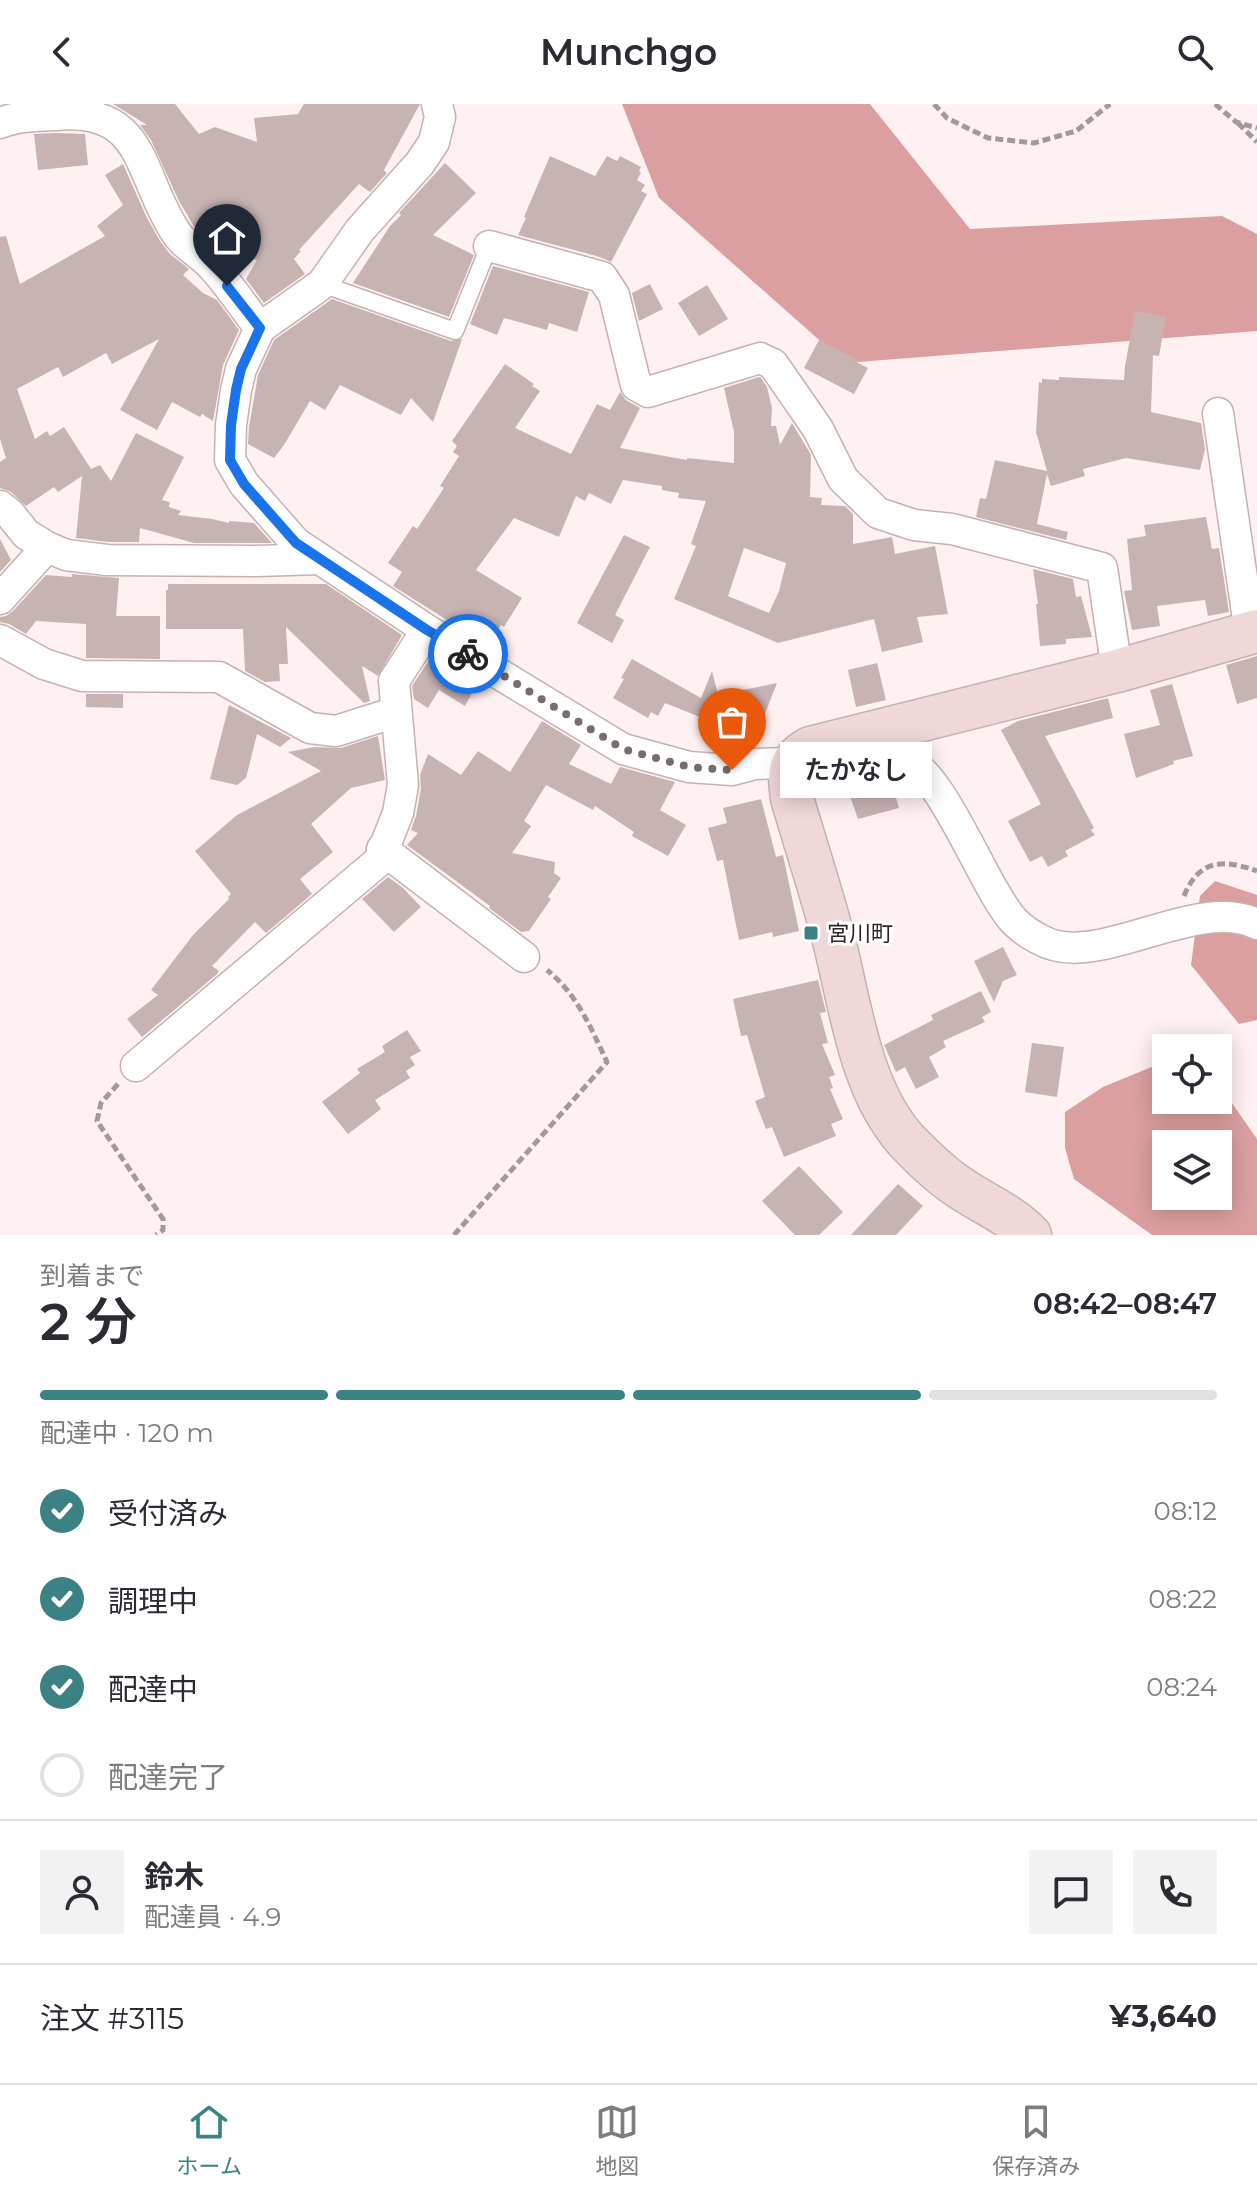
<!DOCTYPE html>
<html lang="ja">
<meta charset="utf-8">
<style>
:root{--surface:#fff;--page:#f2f2f3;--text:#2b2b33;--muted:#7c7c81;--line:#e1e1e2;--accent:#3a8284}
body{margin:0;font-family:Montserrat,"Noto Sans JP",sans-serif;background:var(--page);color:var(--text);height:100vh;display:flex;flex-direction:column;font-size:30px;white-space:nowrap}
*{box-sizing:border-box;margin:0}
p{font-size:26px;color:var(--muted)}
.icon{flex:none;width:44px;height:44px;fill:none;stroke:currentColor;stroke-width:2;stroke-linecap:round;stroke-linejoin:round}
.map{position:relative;height:1131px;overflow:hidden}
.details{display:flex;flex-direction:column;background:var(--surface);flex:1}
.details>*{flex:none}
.buttons{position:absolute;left:1152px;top:930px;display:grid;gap:16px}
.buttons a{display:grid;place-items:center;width:80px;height:80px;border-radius:0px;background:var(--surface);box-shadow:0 4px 20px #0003;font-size:40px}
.pin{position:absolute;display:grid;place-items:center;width:68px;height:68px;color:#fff;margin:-82px -34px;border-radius:50% 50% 50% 0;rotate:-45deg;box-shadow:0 0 8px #0007}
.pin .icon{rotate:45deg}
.courier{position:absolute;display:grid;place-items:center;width:80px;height:80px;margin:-40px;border:6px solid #1a73e8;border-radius:50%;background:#fff;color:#222;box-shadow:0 2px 10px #0007}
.bubble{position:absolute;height:56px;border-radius:0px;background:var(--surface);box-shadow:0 4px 20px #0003;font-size:26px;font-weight:600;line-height:56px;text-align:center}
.headline em{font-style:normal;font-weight:600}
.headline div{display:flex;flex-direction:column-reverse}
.headline{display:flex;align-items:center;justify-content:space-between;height:136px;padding:0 40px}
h1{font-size:52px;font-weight:600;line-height:60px}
.bar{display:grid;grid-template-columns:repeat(4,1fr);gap:12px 8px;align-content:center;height:96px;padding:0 40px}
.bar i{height:10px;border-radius:6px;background:var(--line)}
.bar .active{background:var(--accent)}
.bar p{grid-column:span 4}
.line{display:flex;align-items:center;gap:20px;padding:0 40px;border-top:2px solid var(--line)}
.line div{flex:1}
.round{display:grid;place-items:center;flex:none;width:84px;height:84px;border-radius:0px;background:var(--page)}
ol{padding:0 40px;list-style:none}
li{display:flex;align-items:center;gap:24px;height:88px}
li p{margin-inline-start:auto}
li .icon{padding:8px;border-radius:50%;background:var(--accent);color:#fff;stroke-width:4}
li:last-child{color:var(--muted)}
li i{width:44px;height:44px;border:4px solid var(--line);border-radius:50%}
header{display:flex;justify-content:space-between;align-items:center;height:104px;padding:0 40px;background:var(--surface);font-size:36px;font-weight:600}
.menu{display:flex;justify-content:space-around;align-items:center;height:112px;border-top:2px solid var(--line);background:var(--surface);font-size:22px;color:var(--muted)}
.menu a{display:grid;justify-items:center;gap:4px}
.menu .active{color:var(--accent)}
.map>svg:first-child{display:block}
</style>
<header><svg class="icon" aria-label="back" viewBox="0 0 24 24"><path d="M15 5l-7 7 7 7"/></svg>Munchgo<svg class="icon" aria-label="search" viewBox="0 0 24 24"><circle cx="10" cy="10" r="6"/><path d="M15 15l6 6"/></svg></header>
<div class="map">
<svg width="1257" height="1131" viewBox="0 0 1257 1131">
<rect width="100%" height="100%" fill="#fff1f1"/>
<!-- forest -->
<g fill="#db9fa0" fill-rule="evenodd">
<path d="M622,0H870L970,125L1222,112L1257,130V227L845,259L659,94Z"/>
<path d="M1215,777L1257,791V916L1239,920L1191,861L1200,792Z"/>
<path d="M1166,957V996H1218V979L1257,1035V1131H1152L1074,1075L1065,1044V1008L1103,983ZM1218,1040V1092H1166V1040Z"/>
</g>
<!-- building -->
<g fill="#c8b3b3" fill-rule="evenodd">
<path d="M113,0H175L199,30L215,23L257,38L254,14L298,10L304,0H420L384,66L387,69L370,88L359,80L299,146L301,147L294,155L305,170L264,199L246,175L257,156L220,145L195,124L179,97L151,36L140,21H147Z"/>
<path d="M55,29L85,30L88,61L38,66L34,30Z"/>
<path d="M550,52L595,72L607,52L617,57L620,52L641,63L639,67L641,69L637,76L645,81L641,87L647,90L611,158L600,153L518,131L526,114L524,113Z"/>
<path d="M445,59L476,89L433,131L474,151L449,213L353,179L390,122L401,111L399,109Z"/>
<path d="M123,60L146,112L160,137L170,150L189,165L183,171L203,189L217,196L239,226L223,261L213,317L202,310L200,313L172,298L157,326L120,306L159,235L112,260L106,249L63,273L58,263L17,285L35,335L47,327L50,332L64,323L91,365L100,361L111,377L136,329L184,353L162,396L170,398L169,403L181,407L178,411L212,415L229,419V417L254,419L272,439H194L140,424L139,438H108L76,434L82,372L58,388L54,383L26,402L11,388L0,384V358L6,354L0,335V133L6,132L20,180L105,132L97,122L123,101L105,71Z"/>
<path d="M493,162L589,188L577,228L549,219L547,226L504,214L497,231L470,220Z"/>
<path d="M650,180L663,205L639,217L632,189Z"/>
<path d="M707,181L728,215L699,232L678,199Z"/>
<path d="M332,195L451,237L462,235L433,318L411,294L401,311L340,281L325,306L310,297L284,341L274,354L248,340L249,323L258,271L274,236Z"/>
<path d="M1135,207L1166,213L1159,252L1153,251L1151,308L1201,319L1205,345L1200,366L1126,354L1083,365L1085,372L1051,382L1047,370L1037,420L1068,428L1066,436L976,413L980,394L986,395L995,356L1047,367L1036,328L1039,278L1042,279V275L1059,276V273L1124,276L1125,262Z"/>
<path d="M819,236L856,255L854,257L868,264L854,290L804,264Z"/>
<path d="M505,260L534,280L532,282L540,287L515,324L571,350L597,300L610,306L620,288L626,296L640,304L620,344L687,356V354L734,359V328L724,284L759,273L761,274L767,283L772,304L771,322H776L780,341L792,319L811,351L810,393L822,394L821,401L845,402L853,410V440L892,433L895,450L935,442L948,510L917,513L923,538L882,548L874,515L778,539L674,495L696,442L691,440L706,397L678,394L679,389L662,386V382L623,376L611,400L589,389L585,397L576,392L559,433L514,414L476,466L522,494L504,523L501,521L488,542L393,482L402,468L388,459L413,422L417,425L444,384L440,382L459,352L453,348L457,342L452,337ZM744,444L786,459L779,487L769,509L728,492Z"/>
<path d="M1206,413L1212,445L1219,444L1229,508L1208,512L1205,496L1157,502L1160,522L1132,526L1124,487L1132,486L1127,435L1146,432L1144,421Z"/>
<path d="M624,431L650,443L615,511L624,516L612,539L577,519Z"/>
<path d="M0,435L11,456L0,468Z"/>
<path d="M1033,465L1073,475L1076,493L1081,492L1092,533L1066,535V540L1040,542L1036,500H1038Z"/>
<path d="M72,470L119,474L116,512H160V555L86,554V520L36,517L26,530L9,520L0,518V513L6,512L13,507L46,471L72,473Z"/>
<path d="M168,480H326L402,531L378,572L362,562L370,597L364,599L286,523L288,560H279L280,577L265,578L245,567L243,525H166V486H168Z"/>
<path d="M433,550L478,578L465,602L439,586L428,604L414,595L412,582Z"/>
<path d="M1257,552V594L1237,600L1226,561Z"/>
<path d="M632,555L701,594L712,567L718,591L777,579L755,635L665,599L658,612L651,608L648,614L613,594L624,575L621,574Z"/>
<path d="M877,559L886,596L856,603L848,566Z"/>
<path d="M1172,580L1193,652L1173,657L1174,660L1136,674L1124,630L1160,621L1150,586Z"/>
<path d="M86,590H123V604L86,603Z"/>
<path d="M1108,594L1113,614L1045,632L1094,724L1091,726L1095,731L1065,747L1068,752L1048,763L1042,752L1030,758L1008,717L1041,700L1001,626L1018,617Z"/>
<path d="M229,601L291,634L280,643L257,630L246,674L237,681L210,675Z"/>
<path d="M542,617L581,641L569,660L611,680L620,663L675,678L660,706L686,721L668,752L632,732L634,728L595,702L593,706L546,681L524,717L531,722L512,749L555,758L554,769L561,774L548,793L551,795L529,827L521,828L489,804L490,802L407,741L418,729L411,726L416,712L421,684L420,671L428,650L461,671L478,647L510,668Z"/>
<path d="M378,632L385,676L351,684L311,720L333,748L300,775L312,790L266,829L255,818L212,862L219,867L216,871L142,933L127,915L158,891L151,886L193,831L229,795L228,793L231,790L195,747L237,711L321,667L288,648L314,643L341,644Z"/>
<path d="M891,677L899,704L858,715L849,689Z"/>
<path d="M761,695L776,753L783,751L799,827L773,833L772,828L739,836L723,756L717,757L708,724L727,719L723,704Z"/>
<path d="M388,773L403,784L421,803L394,828L362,795Z"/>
<path d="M1003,843L1017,871L1003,877L994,898L974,857Z"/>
<path d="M818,876L826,908L820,909L828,939L822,940L835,971L829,973L833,984L830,985L843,1015L831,1020L836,1032L784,1053L772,1023L766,1025L755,997L765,993L747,931L741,932L733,895Z"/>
<path d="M981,887L991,908L982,913L985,918L943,937L946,943L929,953L939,973L916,985L905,963L896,968L884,941L933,916L931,911Z"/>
<path d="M407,926L421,947L410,953L415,961L406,967L410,974L375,996L381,1005L348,1030L322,998L360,969L357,965L385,948L382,942Z"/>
<path d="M1032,939L1064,943L1057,993L1025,988Z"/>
<path d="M799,1062L843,1108L819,1131H795L762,1097Z"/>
<path d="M898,1080L923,1102L896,1131H851Z"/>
</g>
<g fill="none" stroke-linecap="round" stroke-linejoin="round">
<defs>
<path id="lane" d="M322,180L455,227L489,142"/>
<g id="street">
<path d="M0,19C17,12 36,12 55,11C146,3 137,68 175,127C183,141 200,149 211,161C229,180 244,204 260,224L241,265L236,286L231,321L230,356L244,380L296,439L427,526L623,645L689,663L732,666L755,660L792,659"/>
<path d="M489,142L602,173L614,191L636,281L648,288L760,254L773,260L818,325L843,375L878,409L914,421L952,425L1102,464L1117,567"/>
<path d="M260,224L322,180L360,126L420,59L434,38L440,13L437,0"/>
<path d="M1218,309L1250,529"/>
<path d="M0,402L10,410L26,430L47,443L66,451L107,456L257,457L320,455"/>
<path d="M0,495L47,443"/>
<path d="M0,536L44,560L82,572L219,573L310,624L336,627L396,608"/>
<path d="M790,677C818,669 875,647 902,654C942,665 983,783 1014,817C1020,823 1031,831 1039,835C1095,869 1194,790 1257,820"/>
<path d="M382,745L524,853"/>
<path d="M136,962L379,757L398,709L403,681L394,577L427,526"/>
</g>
<path id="secondary" d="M1030,1131C1012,1112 987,1101 965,1087C942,1073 923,1054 905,1035C858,981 850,896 832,829C820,784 805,739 792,694C789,670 787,657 810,644L1117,567L1257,527"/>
</defs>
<!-- lane casing -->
<use href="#lane" stroke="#c6b1b1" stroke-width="19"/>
<!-- street casing -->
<use href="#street" stroke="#c6b1b1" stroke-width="33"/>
<!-- secondary casing -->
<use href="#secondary" stroke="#c6b1b1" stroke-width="45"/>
<!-- path -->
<g stroke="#a49999" stroke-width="5" stroke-dasharray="8 4" stroke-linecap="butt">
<path d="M934,0L947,14L988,34L1034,39L1076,27L1110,0"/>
<path d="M1215,0L1236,18L1257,24"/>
<path d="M1238,19L1257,38"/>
<path d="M1184,792C1199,755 1223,755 1257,767"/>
<path d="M118,980L101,999L97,1017L163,1115V1126L156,1131"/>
<path d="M454,1131L607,958C591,924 577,890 547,866"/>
</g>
<!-- lane -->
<use href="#lane" stroke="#fff" stroke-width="16"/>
<!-- street -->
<use href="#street" stroke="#fff" stroke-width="30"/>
<!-- secondary -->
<use href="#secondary" stroke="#f0d7d8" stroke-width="42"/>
</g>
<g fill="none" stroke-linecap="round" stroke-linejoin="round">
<!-- done -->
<path stroke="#776d6d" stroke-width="8" stroke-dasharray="0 14.4" d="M468,550L623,645L689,663L732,666"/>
<!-- route -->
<path stroke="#1a73e8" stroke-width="10" d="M227,182L260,224L241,265L236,286L231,321L230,356L244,380L296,439L427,526L468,550"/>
</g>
<!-- markers -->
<rect fill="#3a8284" stroke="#fff" stroke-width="3" x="803" y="821" width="16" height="16" rx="4"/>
<g text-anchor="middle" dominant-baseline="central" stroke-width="6" stroke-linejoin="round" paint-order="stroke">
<!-- poi labels -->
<g font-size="22" fill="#2e2626" stroke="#fff" text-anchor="start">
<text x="827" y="829">宮川町</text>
</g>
</g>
</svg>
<div class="buttons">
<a><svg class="icon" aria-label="locate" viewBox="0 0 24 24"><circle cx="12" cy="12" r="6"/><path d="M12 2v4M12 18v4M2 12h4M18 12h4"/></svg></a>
<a><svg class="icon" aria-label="layers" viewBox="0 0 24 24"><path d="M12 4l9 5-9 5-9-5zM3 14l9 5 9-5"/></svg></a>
</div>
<div class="pin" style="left:732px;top:666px;background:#ea580c"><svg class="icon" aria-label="bag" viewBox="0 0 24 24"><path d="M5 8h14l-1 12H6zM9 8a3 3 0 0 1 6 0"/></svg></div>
<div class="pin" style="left:227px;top:182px;background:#1f2937"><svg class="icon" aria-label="home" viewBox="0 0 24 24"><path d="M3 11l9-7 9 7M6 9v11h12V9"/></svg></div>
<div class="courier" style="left:468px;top:550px"><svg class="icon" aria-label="bike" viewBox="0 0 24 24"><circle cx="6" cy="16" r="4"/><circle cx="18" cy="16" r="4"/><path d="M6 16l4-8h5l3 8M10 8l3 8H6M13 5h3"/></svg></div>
<div class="bubble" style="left:780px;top:638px;width:152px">たかなし</div>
</div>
<section class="details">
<div class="headline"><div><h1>2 分</h1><p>到着まで</p></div><em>08:42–08:47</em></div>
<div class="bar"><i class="active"></i><i class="active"></i><i class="active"></i><i></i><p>配達中 · 120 m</p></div>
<ol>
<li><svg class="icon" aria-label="check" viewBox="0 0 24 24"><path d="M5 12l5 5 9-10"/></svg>受付済み<p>08:12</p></li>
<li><svg class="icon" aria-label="check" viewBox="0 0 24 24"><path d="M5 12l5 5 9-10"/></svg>調理中<p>08:22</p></li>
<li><svg class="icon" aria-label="check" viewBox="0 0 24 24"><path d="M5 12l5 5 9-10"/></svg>配達中<p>08:24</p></li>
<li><i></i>配達完了</li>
</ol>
<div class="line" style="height:144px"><a class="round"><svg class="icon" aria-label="person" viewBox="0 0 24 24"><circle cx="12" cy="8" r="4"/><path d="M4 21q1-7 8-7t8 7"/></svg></a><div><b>鈴木</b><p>配達員 · 4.9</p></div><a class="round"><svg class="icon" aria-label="chat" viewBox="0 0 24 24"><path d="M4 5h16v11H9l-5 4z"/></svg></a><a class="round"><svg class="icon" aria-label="phone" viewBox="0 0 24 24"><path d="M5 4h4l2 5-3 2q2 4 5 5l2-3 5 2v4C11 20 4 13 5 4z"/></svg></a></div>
<div class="line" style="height:104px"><div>注文 #3115</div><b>¥3,640</b></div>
</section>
<nav class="menu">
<a class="active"><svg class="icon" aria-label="home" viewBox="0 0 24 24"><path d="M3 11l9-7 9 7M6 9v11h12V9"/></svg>ホーム</a>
<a><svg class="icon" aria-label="map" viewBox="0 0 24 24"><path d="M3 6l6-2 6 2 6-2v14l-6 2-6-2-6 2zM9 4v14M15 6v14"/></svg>地図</a>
<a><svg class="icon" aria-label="saved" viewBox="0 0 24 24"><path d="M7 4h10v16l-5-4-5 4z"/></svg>保存済み</a>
</nav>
